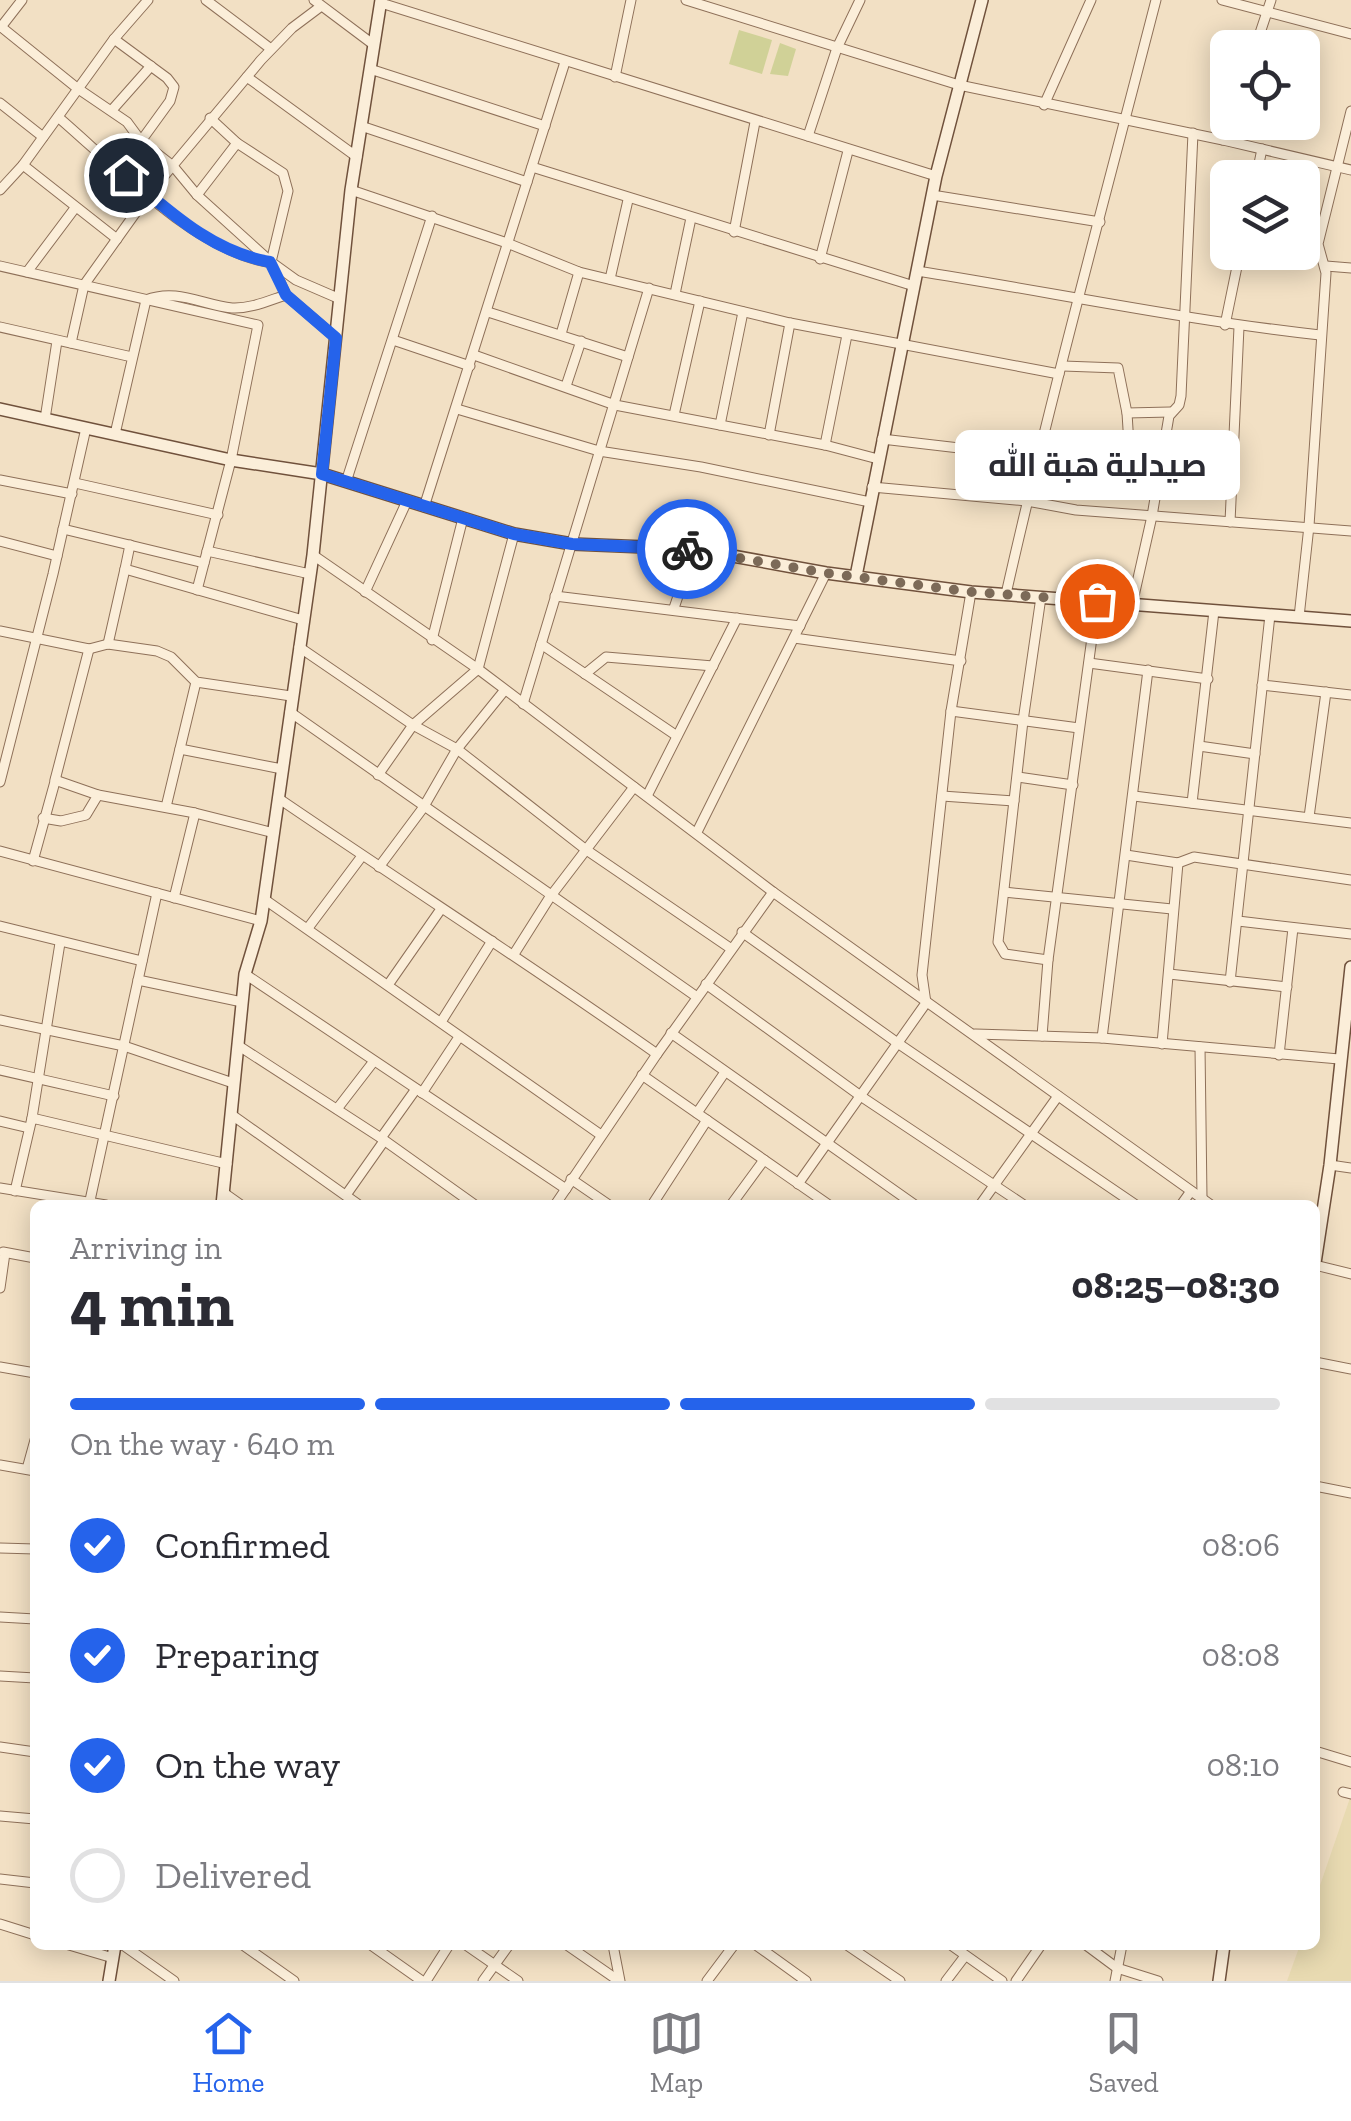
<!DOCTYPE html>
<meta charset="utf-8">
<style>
:root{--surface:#fff;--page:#f7f7f7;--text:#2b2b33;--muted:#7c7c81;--line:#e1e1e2;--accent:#2563eb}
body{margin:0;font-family:"Zilla Slab",Cairo,serif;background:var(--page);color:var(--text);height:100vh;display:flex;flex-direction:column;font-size:38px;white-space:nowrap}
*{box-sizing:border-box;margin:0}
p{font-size:32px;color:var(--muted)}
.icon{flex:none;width:55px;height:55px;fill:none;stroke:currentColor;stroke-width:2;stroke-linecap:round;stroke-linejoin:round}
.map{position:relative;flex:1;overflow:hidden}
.sheet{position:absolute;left:30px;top:1200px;width:1290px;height:750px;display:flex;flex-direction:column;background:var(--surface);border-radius:15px;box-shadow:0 5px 25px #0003}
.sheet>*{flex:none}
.buttons{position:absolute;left:1210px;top:30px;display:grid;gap:20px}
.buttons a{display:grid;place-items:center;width:110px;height:110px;border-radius:15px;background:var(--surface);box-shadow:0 5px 25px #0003;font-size:50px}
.pin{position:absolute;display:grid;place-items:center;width:85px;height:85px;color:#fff;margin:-42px;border:5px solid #fff;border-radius:50%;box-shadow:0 2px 10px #0007}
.courier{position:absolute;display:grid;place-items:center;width:100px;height:100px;margin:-50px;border:8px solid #2563eb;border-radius:50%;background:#fff;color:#222;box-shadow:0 2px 12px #0007}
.bubble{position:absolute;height:70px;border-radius:15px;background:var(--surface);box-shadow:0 5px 25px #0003;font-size:32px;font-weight:700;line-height:70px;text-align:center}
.overview em{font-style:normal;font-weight:700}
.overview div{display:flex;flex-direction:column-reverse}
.overview{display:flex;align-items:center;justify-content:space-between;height:170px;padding:0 40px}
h1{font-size:65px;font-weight:700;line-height:75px}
.bar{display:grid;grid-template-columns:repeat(4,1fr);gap:15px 10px;align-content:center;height:120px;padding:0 40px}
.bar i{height:12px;border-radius:8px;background:var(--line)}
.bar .current{background:var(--accent)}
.bar p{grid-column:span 4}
ol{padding:0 40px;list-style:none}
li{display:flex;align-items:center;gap:30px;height:110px}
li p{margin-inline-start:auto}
li .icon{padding:10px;border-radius:50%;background:var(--accent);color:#fff;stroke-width:4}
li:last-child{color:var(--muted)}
li i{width:55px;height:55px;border:5px solid var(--line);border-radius:50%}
.tab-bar{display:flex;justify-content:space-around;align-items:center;height:140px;border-top:2px solid var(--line);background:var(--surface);font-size:28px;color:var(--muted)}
.tab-bar a{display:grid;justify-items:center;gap:5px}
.tab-bar .current{color:var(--accent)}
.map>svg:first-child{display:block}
</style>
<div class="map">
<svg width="1351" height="1981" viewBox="0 0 1351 1981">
<rect width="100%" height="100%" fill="#f2e0c4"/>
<!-- farmland -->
<path fill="#e8dab1" d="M1351,1795V1981H1287L1300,1945H1315V1900Z"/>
<!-- green -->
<g fill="#d0d197">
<path d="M739,30L772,40L762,74L729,64Z"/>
<path d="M780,43L796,49L788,76L770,74Z"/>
</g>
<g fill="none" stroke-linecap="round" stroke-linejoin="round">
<defs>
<g id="street">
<path d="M206,0L271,49"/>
<path d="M314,0L374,45"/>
<path d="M686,0L959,85L1223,140L1351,170"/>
<path d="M1222,0L1351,34"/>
<path d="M381,3L936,176"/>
<path d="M0,26L77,88L127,122L141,141L173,166L197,195L271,262L296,280L340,299"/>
<path d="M1,27L22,0"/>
<path d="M114,39L167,78L174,87L170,101L141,141"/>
<path d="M1255,48L1271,0"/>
<path d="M370,69L545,126"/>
<path d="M247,77L357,157"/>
<path d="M615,77L631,0"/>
<path d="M0,103L43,137"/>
<path d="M1044,105L1091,0"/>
<path d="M112,110L151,66"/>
<path d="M58,117C114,165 194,249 267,262"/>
<path d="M210,118L237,143L283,173L288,191L271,262L286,295L336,338"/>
<path d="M361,126L527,182"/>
<path d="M808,136L837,48L860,0"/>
<path d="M1223,140L1229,122"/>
<path d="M23,165L117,239"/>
<path d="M532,167L914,286"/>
<path d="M1256,178L1262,149"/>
<path d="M0,190L23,165L114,39L148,0"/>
<path d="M351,190L507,243L579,272L790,323L1059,374"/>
<path d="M197,195L237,143"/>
<path d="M932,195L1100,222"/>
<path d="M734,232L755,122"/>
<path d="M820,259L848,151"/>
<path d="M0,266L258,325L231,460L197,590"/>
<path d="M1326,266L1351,268"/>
<path d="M917,271C1051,292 1184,320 1320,335"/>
<path d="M27,272L75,208"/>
<path d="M610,279L628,200"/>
<path d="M675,294L691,218"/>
<path d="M488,312L628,357"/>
<path d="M1225,325L1240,252"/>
<path d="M0,327L132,357"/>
<path d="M561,334L579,272"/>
<path d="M393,340L470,366"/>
<path d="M71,343L84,285L149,194L261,60L292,28L320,7"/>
<path d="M474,355L615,405L825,445L878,459"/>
<path d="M1063,366L1118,368L1127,413L1130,461"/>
<path d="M566,386L581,341"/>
<path d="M457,409L599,451L701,467L870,502"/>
<path d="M1127,413L1170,412"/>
<path d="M674,415L700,301"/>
<path d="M45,419L57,341"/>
<path d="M720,425L743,312"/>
<path d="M115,434L146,300C177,288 202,305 232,308C251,309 270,300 286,295"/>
<path d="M769,435L790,323"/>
<path d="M882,439L985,451L1161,461"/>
<path d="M825,445L847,335"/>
<path d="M0,480L72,494"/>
<path d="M346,482L432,216"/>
<path d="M75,483L218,515"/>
<path d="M872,487L1027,501L1076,510L1351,531"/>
<path d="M424,507L565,62"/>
<path d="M1230,522L1239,327"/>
<path d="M63,529L204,563"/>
<path d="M0,541L57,556"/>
<path d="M130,545L125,569L303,620"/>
<path d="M207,551L310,574"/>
<path d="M313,555L478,669L773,892L1211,1205"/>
<path d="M365,592L407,501"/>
<path d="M1006,594C1051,395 1105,198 1156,0"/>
<path d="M555,596L800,626"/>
<path d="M1041,597L1023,721L998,942L1005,954L1048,960"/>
<path d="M1132,605L1152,516L1169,416L1179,405L1181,396L1193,133"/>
<path d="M674,608L694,549"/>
<path d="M1299,617L1309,526L1326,273L1318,244L1351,111"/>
<path d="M0,631L89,649L108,644L157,651L171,657L196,682L291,696"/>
<path d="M794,638L961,661"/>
<path d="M432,640L463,518"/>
<path d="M108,644L125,569"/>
<path d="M541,644L677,736"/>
<path d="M299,647L413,725L457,749L585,849L730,948"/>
<path d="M89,649L55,780L98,795L195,813L274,833"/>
<path d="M1089,663L1208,679"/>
<path d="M585,674L606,657L713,666"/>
<path d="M1262,685L1351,695"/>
<path d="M523,704L649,288"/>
<path d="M951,711L1079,728"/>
<path d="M290,712L697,997"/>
<path d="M1199,746L1255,754"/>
<path d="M180,749L282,769"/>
<path d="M378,775L413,725L478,669L514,534"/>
<path d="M1018,777L1073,785"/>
<path d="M0,782L53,574L86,428"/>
<path d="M647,796L737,618"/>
<path d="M942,796L1014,801"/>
<path d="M1134,796L1351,823"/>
<path d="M278,798C404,884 532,966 657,1054"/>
<path d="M1192,803L1214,611"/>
<path d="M166,807L196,682"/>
<path d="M1309,817L1326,692"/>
<path d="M43,818L61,821L86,815L98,795"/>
<path d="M697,832L826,573"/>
<path d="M0,851L261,921"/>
<path d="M1126,855L1178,863L1194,857L1351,880"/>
<path d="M33,861L56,778"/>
<path d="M379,867L423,808L457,749L504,691"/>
<path d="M1004,892L1172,909"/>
<path d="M174,898L195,813"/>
<path d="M264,899L601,1135"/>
<path d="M1238,921L1351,934"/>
<path d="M0,926L142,961"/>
<path d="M308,928L362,856"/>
<path d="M742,932L899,1044L1136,1205"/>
<path d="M514,954L550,897L634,787"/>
<path d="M245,974L566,1189"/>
<path d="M1169,974L1287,987"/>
<path d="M138,980L242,1002"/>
<path d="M1230,982L1270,615"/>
<path d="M706,984L862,1097L1024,1205"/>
<path d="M388,985L441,909"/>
<path d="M0,1020L124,1046L233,1083"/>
<path d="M441,1022L492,941"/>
<path d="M671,1033L915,1205"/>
<path d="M975,1034L1102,1038L1339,1059"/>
<path d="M1042,1036L1048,960L1097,601"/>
<path d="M1102,1038L1148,670"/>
<path d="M1162,1044L1178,863"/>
<path d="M239,1046L381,1138L475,1205"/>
<path d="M1200,1047L1202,1198"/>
<path d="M1279,1055L1293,928"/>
<path d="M0,1070L114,1096"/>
<path d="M642,1075L829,1205"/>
<path d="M422,1093L459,1037"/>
<path d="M337,1109L374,1061"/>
<path d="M697,1113L725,1072"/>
<path d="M232,1115L359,1205"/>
<path d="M32,1118L60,943"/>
<path d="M0,1121L29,1128"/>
<path d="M381,1138L416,1089"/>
<path d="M1330,1165L1351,1168"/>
<path d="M571,1179L609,1205"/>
<path d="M798,1184L926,1003L922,975L951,711L971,592"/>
<path d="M0,1188L106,1205"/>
<path d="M15,1191L32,1118L227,1164"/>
<path d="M224,1193L241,1205"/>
<path d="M346,1195L384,1141"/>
<path d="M89,1205L157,893"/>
<path d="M555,1205L657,1054L773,892"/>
<path d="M652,1205L707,1120"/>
<path d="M731,1205L764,1160"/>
<path d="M980,1205L1058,1096"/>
<path d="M1181,1205L1191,1191"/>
<path d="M3,1252L35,1258"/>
<path d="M1315,1265L1351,1274"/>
<path d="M0,1288L5,1253"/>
<path d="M1315,1362L1351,1369"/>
<path d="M0,1367L35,1373"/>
<path d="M0,1465L35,1471"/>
<path d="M27,1469L35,1440"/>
<path d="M1315,1486L1351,1493"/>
<path d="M0,1548L35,1549"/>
<path d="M0,1617L35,1619"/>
<path d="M0,1676L35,1678"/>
<path d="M0,1747L35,1752"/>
<path d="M1315,1751L1351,1762"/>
<path d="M1343,1792L1351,1794"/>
<path d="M0,1816L35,1819"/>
<path d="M0,1879L35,1883"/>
<path d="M0,1924L35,1935"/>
<path d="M69,1945L113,1958"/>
<path d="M123,1945L174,1981"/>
<path d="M243,1945L294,1981"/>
<path d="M371,1945L422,1981"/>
<path d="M466,1945L518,1981"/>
<path d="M567,1945L619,1981"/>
<path d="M613,1945L620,1981"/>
<path d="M756,1945L806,1981"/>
<path d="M847,1945L900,1981"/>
<path d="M951,1945L1002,1981"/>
<path d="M1086,1945L1117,1968L1158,1981"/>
<path d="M426,1981L449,1945"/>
<path d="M483,1981L509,1945"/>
<path d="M707,1981L734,1945"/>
<path d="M946,1981L965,1956"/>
<path d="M1016,1981L1041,1945"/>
<path d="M1115,1981L1122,1945"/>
</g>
<g id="secondary">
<path d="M0,409L231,460L322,474L514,534L572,544L694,549L826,573L971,592L1351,621"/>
<path d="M856,576L936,176L982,0"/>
<path d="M222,1205L245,974L261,921L313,555L351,190L381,0"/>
<path d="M1315,1263L1330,1165L1351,967"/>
<path d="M109,1981L115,1945"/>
<path d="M1219,1981L1224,1945"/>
</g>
</defs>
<!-- street casing -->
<use href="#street" stroke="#8e7059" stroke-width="11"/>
<!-- secondary casing -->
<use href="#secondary" stroke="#70513c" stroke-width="14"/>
<!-- street -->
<use href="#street" stroke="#fbeed9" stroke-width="9"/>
<!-- secondary -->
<use href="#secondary" stroke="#fbeed9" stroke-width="11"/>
</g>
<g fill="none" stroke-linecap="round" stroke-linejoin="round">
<!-- done -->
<path stroke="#7c6a58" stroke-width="10" stroke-dasharray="0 18" d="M687,549L826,573L971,592L1097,601"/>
<!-- route -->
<path stroke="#2563eb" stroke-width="12" d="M126,175C170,212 212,252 270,262L286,295L336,338L322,474L514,534L572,544L687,549"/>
</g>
</svg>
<div class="buttons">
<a><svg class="icon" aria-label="locate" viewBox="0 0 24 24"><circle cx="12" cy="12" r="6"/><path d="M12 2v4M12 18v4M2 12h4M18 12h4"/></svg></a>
<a><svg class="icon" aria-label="layers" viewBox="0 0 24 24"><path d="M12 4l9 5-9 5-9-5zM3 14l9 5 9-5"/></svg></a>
</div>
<div class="pin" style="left:1097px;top:601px;background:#ea580c"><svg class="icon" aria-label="bag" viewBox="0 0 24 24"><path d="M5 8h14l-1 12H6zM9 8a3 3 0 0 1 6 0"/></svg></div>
<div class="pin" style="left:126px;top:175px;background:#1f2937"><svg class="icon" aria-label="home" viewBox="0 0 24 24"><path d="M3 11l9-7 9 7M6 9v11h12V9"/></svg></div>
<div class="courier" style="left:687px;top:549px"><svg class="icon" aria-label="bike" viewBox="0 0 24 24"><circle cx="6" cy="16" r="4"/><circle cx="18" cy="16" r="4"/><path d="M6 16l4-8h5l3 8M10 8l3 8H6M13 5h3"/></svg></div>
<div class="bubble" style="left:955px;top:430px;width:285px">صيدلية هبة الله</div>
<section class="sheet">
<div class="overview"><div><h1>4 min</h1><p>Arriving in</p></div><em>08:25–08:30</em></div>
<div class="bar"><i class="current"></i><i class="current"></i><i class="current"></i><i></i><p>On the way · 640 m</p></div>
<ol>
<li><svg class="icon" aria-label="check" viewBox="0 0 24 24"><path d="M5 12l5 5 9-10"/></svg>Confirmed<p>08:06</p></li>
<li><svg class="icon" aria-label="check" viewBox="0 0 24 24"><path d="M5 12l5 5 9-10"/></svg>Preparing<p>08:08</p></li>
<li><svg class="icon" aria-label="check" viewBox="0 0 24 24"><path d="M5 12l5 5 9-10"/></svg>On the way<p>08:10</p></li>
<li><i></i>Delivered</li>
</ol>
</section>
</div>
<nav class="tab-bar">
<a class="current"><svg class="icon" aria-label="home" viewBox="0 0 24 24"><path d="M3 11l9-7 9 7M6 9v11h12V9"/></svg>Home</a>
<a><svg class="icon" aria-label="map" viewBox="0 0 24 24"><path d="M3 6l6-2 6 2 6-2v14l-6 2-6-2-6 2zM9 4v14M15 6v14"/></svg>Map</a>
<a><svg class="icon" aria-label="saved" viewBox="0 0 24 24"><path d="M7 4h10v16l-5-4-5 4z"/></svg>Saved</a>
</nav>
